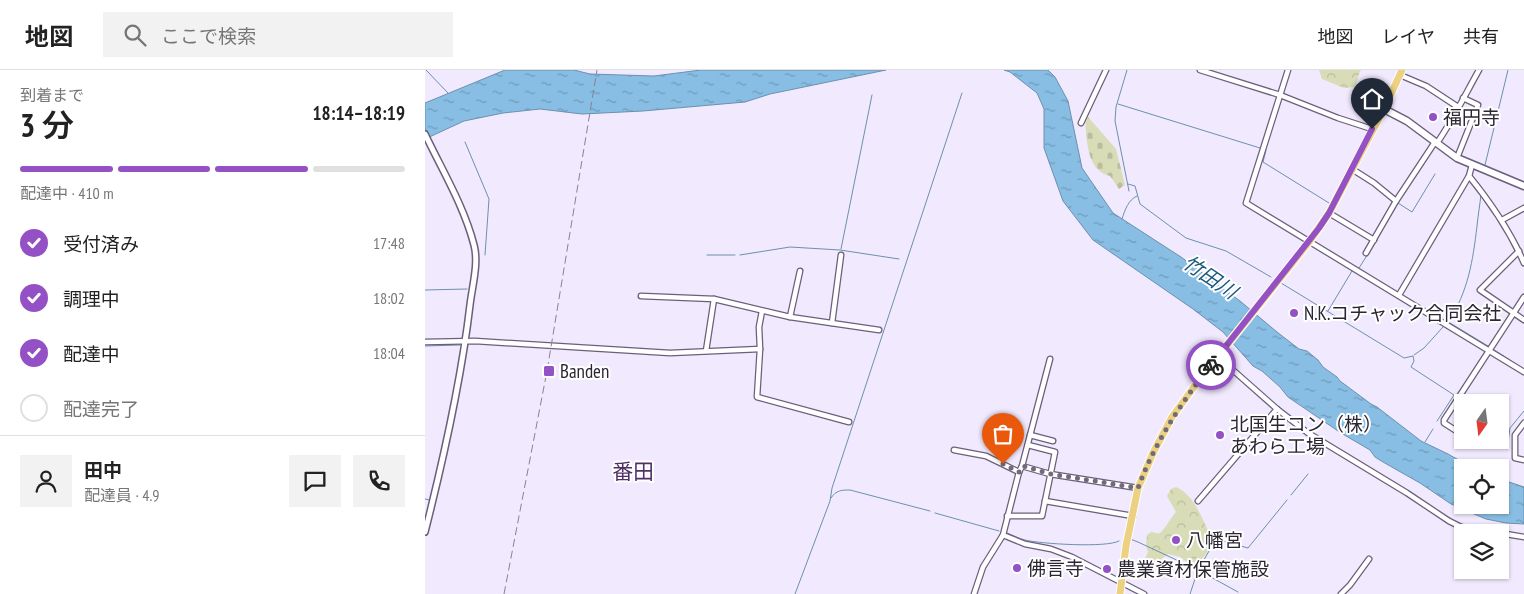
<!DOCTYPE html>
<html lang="ja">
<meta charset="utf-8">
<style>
:root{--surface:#fff;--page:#f2f2f2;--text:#222;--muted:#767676;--line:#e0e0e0;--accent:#9450c5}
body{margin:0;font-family:"PT Sans Narrow","Noto Sans JP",sans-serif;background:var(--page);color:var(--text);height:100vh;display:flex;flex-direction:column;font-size:19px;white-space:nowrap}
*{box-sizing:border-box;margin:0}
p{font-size:16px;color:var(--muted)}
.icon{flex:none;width:28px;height:28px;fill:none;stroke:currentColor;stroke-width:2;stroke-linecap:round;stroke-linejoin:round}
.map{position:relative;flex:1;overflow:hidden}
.details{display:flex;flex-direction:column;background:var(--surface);width:425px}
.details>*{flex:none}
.needle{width:32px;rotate:194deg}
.controls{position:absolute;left:1029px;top:324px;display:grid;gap:10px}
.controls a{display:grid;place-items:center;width:55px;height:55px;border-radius:0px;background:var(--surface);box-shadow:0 1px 4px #0004;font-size:25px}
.pin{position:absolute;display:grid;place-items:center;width:42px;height:42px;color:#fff;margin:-51px -21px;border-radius:50% 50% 50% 0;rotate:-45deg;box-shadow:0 0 5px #0007}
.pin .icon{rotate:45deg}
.courier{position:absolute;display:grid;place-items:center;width:50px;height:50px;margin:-25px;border:4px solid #9450c5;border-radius:50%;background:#fff;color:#222;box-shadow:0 1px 6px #0007}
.head em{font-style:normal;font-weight:600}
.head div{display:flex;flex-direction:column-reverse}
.head{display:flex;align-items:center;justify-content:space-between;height:85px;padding:0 20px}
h1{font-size:32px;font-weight:600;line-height:38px}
.bar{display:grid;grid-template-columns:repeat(4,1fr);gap:8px 5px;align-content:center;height:60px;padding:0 20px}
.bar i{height:6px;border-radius:4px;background:var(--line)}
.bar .current{background:var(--accent)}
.bar p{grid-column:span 4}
.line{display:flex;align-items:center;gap:12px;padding:0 20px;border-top:1px solid var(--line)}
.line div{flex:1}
.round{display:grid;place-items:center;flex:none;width:52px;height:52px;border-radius:0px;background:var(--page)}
ol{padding:0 20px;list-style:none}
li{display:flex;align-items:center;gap:15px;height:55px}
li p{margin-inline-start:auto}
li .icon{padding:5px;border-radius:50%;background:var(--accent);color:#fff;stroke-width:4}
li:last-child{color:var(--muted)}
li i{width:28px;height:28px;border:2px solid var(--line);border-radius:50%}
header{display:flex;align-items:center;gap:30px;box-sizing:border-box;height:70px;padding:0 25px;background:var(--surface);border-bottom:1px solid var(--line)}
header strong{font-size:24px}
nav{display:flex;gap:28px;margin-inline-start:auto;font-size:18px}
.search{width:350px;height:45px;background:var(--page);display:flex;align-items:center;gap:12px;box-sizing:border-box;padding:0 18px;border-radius:0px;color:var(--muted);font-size:19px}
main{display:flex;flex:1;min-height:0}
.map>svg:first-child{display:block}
</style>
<header>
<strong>地図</strong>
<div class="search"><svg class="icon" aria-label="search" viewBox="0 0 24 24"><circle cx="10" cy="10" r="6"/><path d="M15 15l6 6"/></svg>ここで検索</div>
<nav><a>地図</a><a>レイヤ</a><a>共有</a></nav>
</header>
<main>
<section class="details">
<div class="head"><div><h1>3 分</h1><p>到着まで</p></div><em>18:14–18:19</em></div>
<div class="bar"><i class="current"></i><i class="current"></i><i class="current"></i><i></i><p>配達中 · 410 m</p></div>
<ol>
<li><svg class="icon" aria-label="check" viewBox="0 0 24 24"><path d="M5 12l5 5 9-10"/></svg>受付済み<p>17:48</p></li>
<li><svg class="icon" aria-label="check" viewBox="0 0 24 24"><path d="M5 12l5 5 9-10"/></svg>調理中<p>18:02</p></li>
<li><svg class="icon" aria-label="check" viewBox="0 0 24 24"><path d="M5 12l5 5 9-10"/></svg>配達中<p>18:04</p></li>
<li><i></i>配達完了</li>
</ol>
<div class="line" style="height:90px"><a class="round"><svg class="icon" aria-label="person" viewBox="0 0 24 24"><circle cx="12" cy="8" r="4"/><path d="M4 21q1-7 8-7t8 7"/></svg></a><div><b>田中</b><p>配達員 · 4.9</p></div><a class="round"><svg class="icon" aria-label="chat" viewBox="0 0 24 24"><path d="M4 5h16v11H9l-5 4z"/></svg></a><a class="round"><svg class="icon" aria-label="phone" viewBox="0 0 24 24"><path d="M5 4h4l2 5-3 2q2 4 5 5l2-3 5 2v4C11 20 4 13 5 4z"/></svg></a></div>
</section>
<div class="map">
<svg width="1099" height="524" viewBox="0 0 1099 524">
<defs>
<pattern id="forest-crowns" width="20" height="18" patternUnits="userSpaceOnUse" patternTransform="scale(1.25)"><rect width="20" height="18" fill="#d8dcb7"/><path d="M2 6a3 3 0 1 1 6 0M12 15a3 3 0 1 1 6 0" fill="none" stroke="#babd9e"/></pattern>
<pattern id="cemetery-stones" width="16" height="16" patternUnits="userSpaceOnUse" patternTransform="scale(1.25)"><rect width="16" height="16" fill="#d8dcb7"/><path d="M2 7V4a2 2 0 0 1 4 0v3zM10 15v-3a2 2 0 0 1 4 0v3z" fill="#babd9e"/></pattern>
<pattern id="water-ripples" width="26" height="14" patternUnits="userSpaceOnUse" patternTransform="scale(1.25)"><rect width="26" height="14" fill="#88bee4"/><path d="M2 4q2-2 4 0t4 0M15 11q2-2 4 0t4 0" fill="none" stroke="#6f9ab9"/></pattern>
</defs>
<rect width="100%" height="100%" fill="#f1e9fd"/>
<!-- forest -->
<g fill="url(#forest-crowns)">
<path d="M894,0H936C932,6 934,11 929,17L919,18L897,9Z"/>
<path d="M751,417C768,425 774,442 782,458C784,462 786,465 786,469C786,477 781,486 775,490L776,496L773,498H770L755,487L743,484C736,489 727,498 718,494L723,482L721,475L722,465L726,462C729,462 732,464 735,463C737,463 748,445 751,442L742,426L746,419Z"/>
</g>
<!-- cemetery -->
<path fill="url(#cemetery-stones)" d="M663,47L691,79L700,115L694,119L685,106C665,101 663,80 661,63C661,57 659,53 663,47Z"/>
<!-- water -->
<g fill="url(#water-ripples)" stroke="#6c90af">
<path d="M80,0H149L165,4L229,6L276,0H461L345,24L320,32L218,41L157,44L115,39L78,43L39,51L0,69V33Z"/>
<path d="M579,0H623L630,7L643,31L657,98L688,143L756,187L815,231L852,262L874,279L882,281L893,290L898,297L912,307L915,311L946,334L952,337L996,371L1023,384L1046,397L1038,398V435H1075V409L1099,417V454L1081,453L1061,449L1042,441L1026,434L995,413L958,392L950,387L945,380L916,363L863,327L855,317L837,301L828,296L798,262L768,239L668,170L638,131L619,78V39L612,23L585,2Z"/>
</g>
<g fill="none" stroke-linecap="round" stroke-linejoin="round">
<!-- stream -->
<g stroke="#6c90af" stroke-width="1">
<path d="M1,0L23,23"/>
<path d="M702,0L691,37L690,51L704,121"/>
<path d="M693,34L835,78"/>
<path d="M40,72L64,129L60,185"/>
<path d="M841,80L838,92L904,133"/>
<path d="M1060,95L1083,0"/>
<path d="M703,114L710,116L715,134L761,168L801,181L846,207"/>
<path d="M697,149C700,140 703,130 712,126"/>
<path d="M416,179L447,25"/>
<path d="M946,179L973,133L987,142L1010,104"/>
<path d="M282,185H310"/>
<path d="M315,185L365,177L415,180L474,189"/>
<path d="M934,198L943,184"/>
<path d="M856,213L979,288L988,286L989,291L986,297L1029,325L1012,351"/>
<path d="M0,220L42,219"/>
<path d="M903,241L927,201"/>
<path d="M1023,252C1043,223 1048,190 1052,156C1053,145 1055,135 1056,124"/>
<path d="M1025,253L1063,276"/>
<path d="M0,276L35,275"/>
<path d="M1068,279L1099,299"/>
<path d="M989,285L999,278L1018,257"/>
<path d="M1000,372L1008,359"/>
<path d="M1082,379L1085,358L1099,341"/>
<path d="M866,425L883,404"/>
<path d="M406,428C411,420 417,420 425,420L505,441"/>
<path d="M0,429L5,430"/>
<path d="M510,443L574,461"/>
<path d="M582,463C588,465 594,469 600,470C616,474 682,478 694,471"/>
<path d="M705,469L713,472L773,500L813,522"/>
<path d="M370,524L405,431L407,418L537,23"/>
<path d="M765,524L773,500L791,469L823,478L862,430"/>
</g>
<defs>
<g id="minor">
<path d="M775,0L855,25L913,48L947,59"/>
<path d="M863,0L821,133L1099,302"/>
<path d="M975,5L1001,16L1033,37"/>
<path d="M656,53L681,0"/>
<path d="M1012,73C1028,50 1040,25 1054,0"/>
<path d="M1032,88L1053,35L1038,28"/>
<path d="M1047,95L1044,106C1066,133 1085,161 1099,193"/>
<path d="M927,99L949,113L971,131"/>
<path d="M904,143L949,170"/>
<path d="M1077,150L1099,138"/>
<path d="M1094,181L1055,220L1099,250"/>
<path d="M941,183L971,131L1010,72"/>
<path d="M974,225L1044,106"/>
<path d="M216,226L289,229L365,247L454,260"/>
<path d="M337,241L334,257L335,279L332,327L424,352"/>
<path d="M365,247L375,201"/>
<path d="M407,253L416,185"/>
<path d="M0,272L50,271L245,283L335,279"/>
<path d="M281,281L289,229"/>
<path d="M792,286L852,339L883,363L982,423L1024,451L1036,457L1062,462"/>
<path d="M1099,353L1090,365V388L1099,390"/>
<path d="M605,365L628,371"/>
<path d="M1038,365L1019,353V350L1099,227"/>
<path d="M1044,370L1052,375"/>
<path d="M529,380L561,386L594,402"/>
<path d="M597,396L625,404L713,418"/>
<path d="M620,431L708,446"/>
<path d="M773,431L852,339"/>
<path d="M582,446H617L630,382L603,375"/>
<path d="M1075,463L1099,467"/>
<path d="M578,465L600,474L626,479L647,487L719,524"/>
<path d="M549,524L558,497L578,465L594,402L597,396L625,289"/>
<path d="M916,524L925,515L944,489"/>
</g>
<path id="tertiary" d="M0,64C17,100 39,136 49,175C54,193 47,217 45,235C36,312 19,387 0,462"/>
<path id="secondary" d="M959,39L982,51L1032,88L1099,116"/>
<path id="primary" d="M695,524L701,476L713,418L728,383L747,347L774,310L884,172L904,143L959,39L977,0"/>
</defs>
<!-- minor casing -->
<use href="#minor" stroke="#6b5f7b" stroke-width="7"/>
<!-- tertiary casing -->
<use href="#tertiary" stroke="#6b5f7b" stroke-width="8"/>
<!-- secondary casing -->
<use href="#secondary" stroke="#6b5f7b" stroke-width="9"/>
<!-- primary casing -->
<use href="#primary" stroke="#fff" stroke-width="9"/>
<!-- minor -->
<use href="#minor" stroke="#fff" stroke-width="4.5"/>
<!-- tertiary -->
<use href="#tertiary" stroke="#fff" stroke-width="5"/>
<!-- secondary -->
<use href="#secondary" stroke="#fff" stroke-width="6"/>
<!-- primary -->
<use href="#primary" stroke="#edd183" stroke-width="7"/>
<!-- rail -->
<path stroke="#898292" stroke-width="1" stroke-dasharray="8 4" stroke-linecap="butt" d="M79,524L122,301L172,0"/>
</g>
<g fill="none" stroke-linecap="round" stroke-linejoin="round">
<!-- done -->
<path stroke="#706a79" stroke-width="5" stroke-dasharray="0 9" d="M578,394L594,402L598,396L626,404L713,418C730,372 756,333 786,295"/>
<!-- route -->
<path stroke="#9450c5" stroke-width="6" d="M786,295L894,158L904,143L947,59"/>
</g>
<!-- markers -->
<g fill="#9450c5" stroke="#fff" stroke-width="2">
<circle cx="1008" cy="47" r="5"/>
<circle cx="869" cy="243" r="5"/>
<rect x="118" y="295" width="12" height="12" rx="2.5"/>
<circle cx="795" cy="365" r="5"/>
<circle cx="751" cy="470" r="5"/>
<circle cx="592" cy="498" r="5"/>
<circle cx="682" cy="499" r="5"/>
</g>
<g text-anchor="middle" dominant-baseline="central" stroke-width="4" stroke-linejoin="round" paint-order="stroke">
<!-- poi labels -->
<g font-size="19" fill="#2b2632" stroke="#fff" text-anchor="start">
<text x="1018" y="47">福円寺</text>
<text x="879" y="243">N.K.コチャック合同会社</text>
<text x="135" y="301">Banden</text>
<text x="805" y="354">北国生コン（株）<tspan x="805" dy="22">あわら工場</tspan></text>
<text x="761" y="470">八幡宮</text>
<text x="602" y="498">佛言寺</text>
<text x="692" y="499">農業資材保管施設</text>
</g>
<!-- water labels -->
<g font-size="20" font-style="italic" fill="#1b597e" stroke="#fff">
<text transform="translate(785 207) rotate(34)">竹田川</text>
</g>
<!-- quarter labels -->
<g font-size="21" fill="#503069" stroke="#fff">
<text x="208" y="401">番田</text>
</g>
</g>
</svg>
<div class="controls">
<a><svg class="needle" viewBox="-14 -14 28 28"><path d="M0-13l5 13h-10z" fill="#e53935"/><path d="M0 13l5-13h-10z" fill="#767676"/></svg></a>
<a><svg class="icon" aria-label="locate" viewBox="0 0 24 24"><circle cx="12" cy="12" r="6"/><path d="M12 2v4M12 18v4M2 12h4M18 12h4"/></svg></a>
<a><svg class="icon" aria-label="layers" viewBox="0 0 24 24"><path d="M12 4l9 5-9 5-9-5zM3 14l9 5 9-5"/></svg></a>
</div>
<div class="pin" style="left:578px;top:394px;background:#ea580c"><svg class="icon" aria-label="bag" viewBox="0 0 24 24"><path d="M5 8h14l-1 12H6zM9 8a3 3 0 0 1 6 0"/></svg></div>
<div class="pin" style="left:947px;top:59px;background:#1f2937"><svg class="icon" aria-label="home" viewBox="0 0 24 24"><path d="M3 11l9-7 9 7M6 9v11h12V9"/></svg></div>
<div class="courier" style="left:786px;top:295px"><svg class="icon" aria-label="bike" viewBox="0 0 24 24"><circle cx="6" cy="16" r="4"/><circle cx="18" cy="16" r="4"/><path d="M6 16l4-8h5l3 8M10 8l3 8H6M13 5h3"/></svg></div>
</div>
</main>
